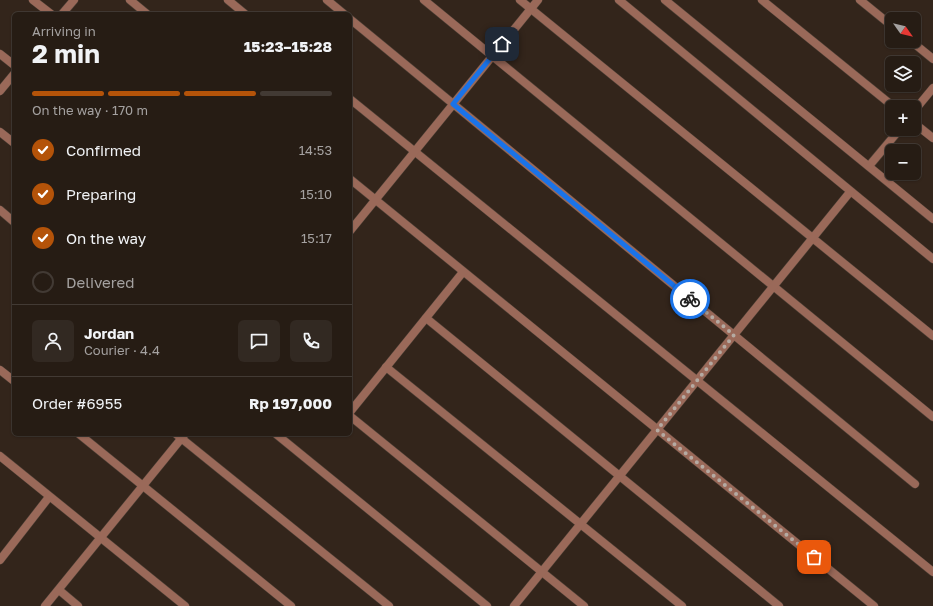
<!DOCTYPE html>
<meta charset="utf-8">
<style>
:root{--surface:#261c14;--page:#322922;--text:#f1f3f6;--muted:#a4a1a0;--line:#423a34;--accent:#b45309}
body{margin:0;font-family:"Golos Text",sans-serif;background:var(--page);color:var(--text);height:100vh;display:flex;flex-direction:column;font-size:15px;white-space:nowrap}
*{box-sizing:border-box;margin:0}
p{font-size:13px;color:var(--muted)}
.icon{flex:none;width:22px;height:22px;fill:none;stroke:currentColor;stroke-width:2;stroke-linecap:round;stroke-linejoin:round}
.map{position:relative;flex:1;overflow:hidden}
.side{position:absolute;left:12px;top:12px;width:340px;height:424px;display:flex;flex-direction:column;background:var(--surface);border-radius:6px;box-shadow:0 1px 3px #0004,0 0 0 1px var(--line)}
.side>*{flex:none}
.needle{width:26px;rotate:124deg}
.tools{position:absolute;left:885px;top:12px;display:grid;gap:8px}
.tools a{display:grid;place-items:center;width:36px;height:36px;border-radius:6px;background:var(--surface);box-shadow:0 1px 3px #0004,0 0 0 1px var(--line);font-size:20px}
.pin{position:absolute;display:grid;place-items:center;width:34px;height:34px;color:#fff;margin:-17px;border-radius:8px;box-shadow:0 2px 6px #0006}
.courier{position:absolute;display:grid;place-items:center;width:40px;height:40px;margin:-20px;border:3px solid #1a73e8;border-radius:50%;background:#fff;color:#222;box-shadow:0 1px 5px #0007}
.headline em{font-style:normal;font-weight:700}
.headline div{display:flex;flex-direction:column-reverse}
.headline{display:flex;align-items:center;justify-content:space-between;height:68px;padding:0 20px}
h1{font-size:26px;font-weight:700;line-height:30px}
.bar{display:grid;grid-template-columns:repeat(4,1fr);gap:6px 4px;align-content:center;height:48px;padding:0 20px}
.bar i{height:5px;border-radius:3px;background:var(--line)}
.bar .on{background:var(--accent)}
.bar p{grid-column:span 4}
.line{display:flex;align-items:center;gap:10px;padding:0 20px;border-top:1px solid var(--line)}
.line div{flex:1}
.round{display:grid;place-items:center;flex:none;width:42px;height:42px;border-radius:6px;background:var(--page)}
ol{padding:0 20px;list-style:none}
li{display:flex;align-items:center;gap:12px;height:44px}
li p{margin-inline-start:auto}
li .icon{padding:4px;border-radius:50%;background:var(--accent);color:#fff;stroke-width:4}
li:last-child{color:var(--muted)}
li i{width:22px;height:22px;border:2px solid var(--line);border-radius:50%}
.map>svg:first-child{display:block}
</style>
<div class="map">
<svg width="933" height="606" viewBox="0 0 933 606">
<rect width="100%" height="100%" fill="#33251b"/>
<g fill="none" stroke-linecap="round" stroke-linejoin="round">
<defs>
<g id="minor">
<path d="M33,0L51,14"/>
<path d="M130,0L147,14"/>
<path d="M228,0L245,14"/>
<path d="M327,0L344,14"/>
<path d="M424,0L933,417"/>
<path d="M520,0L933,336"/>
<path d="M619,0L933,259"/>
<path d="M665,0L933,219"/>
<path d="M762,0L894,107"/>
<path d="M860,0L892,26"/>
<path d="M62,14L74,0"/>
<path d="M350,19L915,484"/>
<path d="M911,41L933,59"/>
<path d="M0,54L14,65"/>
<path d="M0,91L14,74"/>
<path d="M350,99L933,572"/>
<path d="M914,111L933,88"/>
<path d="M914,123L933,138"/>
<path d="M0,132L14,143"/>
<path d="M869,166L900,129"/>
<path d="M350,179L874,606"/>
<path d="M0,210L14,222"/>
<path d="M350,231L538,0"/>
<path d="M426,318L779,606"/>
<path d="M386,367L682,606"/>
<path d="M0,370L14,381"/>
<path d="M350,412L463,272"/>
<path d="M350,416L584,606"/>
<path d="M79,434L291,606"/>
<path d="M176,434L389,606"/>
<path d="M276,434L487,606"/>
<path d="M0,456L185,606"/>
<path d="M0,560L49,497"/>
<path d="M59,590L78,606"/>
<path d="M45,606L185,434"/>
<path d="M514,606L850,192"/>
</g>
</defs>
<!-- minor casing -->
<use href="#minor" stroke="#4f4238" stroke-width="9"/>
<!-- minor -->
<use href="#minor" stroke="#9a6959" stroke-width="8"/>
</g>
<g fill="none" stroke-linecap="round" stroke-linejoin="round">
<!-- done -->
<path stroke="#b5aaa2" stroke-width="4" stroke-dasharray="0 7.2" d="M690,299L734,335L657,430L814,557"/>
<!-- route -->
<path stroke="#1a73e8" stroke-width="5" d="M502,44L453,104L690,299"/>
</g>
</svg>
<div class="tools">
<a><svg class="needle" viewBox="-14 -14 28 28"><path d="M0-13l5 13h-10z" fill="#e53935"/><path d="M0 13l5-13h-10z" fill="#a4a1a0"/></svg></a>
<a><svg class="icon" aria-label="layers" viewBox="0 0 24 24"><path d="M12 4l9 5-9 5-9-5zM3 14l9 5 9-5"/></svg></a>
<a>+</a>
<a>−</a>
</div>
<div class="pin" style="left:814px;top:557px;background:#ea580c"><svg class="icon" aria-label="bag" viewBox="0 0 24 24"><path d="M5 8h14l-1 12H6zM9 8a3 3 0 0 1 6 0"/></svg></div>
<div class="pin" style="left:502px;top:44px;background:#1f2937"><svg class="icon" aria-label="home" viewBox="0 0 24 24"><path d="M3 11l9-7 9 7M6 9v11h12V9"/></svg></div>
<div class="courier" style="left:690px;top:299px"><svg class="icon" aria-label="bike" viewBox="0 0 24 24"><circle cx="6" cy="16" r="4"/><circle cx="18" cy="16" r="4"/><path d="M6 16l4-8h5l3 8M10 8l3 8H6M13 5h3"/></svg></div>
<section class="side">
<div class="headline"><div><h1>2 min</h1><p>Arriving in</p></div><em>15:23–15:28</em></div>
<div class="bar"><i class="on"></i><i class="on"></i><i class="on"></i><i></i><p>On the way · 170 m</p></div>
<ol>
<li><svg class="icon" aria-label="check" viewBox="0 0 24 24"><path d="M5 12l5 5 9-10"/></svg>Confirmed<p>14:53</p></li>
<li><svg class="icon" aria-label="check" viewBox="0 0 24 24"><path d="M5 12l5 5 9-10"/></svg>Preparing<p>15:10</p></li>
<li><svg class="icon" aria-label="check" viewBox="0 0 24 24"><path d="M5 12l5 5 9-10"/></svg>On the way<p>15:17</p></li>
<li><i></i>Delivered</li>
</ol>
<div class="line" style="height:72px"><a class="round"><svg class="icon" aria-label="person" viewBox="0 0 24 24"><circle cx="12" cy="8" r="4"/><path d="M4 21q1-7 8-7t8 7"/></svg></a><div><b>Jordan</b><p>Courier · 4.4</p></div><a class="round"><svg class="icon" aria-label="chat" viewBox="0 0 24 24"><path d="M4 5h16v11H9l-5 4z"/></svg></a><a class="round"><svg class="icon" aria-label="phone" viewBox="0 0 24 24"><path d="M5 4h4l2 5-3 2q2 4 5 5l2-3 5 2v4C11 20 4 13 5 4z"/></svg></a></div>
<div class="line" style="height:52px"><div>Order #6955</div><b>Rp 197,000</b></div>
</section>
</div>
